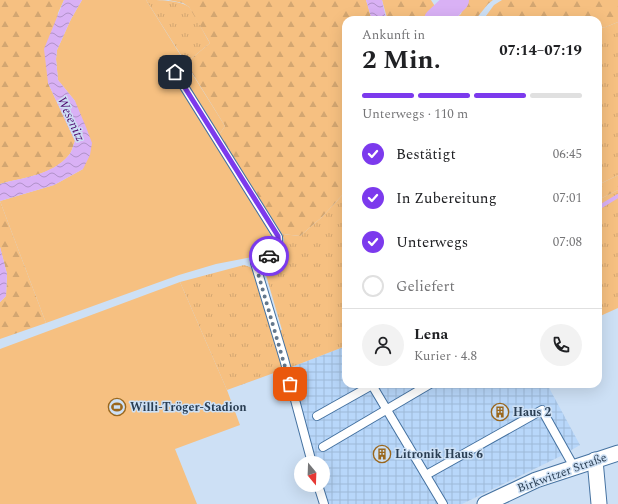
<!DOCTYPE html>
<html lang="de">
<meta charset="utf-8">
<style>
:root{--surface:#fff;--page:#f2f2f2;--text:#202124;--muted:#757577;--line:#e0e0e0;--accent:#7c3aed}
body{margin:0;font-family:Spectral,serif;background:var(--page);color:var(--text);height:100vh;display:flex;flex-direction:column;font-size:15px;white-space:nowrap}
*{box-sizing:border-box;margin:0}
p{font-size:13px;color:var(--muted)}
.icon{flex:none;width:22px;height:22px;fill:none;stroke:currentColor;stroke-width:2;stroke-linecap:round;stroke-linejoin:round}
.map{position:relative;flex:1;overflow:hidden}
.sheet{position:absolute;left:342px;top:16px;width:260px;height:372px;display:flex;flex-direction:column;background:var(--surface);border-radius:12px;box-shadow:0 4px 16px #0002}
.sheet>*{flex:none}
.needle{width:26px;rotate:161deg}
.tools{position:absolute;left:294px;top:456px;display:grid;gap:8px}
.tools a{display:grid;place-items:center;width:36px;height:36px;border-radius:50%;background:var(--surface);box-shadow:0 4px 16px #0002;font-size:20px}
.pin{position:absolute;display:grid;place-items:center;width:34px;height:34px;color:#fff;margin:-17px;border-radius:8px;box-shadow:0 2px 6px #0006}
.courier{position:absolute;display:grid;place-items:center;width:40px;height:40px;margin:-20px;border:3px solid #7c3aed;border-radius:50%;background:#fff;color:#222;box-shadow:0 1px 5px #0007}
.headline em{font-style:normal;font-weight:700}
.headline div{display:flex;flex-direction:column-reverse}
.headline{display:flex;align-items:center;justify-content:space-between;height:68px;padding:0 20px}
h1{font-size:26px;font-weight:700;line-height:30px}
.bar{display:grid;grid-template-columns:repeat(4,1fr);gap:6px 4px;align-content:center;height:48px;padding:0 20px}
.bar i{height:5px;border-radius:3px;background:var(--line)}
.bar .selected{background:var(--accent)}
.bar p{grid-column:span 4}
.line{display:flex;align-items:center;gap:10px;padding:0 20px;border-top:1px solid var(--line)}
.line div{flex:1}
.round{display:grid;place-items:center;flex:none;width:42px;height:42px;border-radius:21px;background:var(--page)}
ol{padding:0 20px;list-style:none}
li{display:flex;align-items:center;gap:12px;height:44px}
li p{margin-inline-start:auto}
li .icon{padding:4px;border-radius:50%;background:var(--accent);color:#fff;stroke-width:4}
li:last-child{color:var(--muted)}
li i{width:22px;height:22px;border:2px solid var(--line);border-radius:50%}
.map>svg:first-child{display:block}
</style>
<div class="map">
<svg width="618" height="504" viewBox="0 0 618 504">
<defs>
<pattern id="industrial-grid" width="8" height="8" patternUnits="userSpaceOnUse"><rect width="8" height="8" fill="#b8d7fa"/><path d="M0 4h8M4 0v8" fill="none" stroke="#9ebad8"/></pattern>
<pattern id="grass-tufts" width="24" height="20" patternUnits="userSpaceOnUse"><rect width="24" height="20" fill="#f6c081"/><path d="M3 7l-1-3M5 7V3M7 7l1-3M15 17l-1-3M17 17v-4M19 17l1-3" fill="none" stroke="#d3a671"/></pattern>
<pattern id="forest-firs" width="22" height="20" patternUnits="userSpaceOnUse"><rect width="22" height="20" fill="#f6c081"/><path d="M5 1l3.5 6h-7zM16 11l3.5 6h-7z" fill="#d3a671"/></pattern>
<pattern id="water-waves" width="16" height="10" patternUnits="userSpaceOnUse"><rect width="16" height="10" fill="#d9b1f5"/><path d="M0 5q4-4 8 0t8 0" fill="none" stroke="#b091c9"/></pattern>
</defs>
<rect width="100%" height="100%" fill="#cde0f5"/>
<!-- industrial -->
<path fill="url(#industrial-grid)" d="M346,346V384H547L580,445L563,455L462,504H328L321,485H323V463H314L289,368Z"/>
<!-- grass -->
<g fill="url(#grass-tufts)">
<path d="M146,0C158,0 180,0 189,7C195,14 204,34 210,43L186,63Z"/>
<path d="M618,22V175L598,185V28L606,27Z"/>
<path d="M618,190V308L598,317V200Z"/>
<path d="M346,191V346L289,368L278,331L282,330L263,265L280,252L284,240L282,234L300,236L322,217Z"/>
<path d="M244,265L250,267L254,272L281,360L282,370L227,390L180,282Z"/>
</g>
<!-- forest -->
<g fill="url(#forest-firs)">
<path d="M0,0H64L58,13L48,83L75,141C73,145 72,152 69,155C52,176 24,177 0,184Z"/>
<path d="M168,0H366L372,20H346V191L322,217L300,236L282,234L219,135L225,126L186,63L210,43L189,7L183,3Z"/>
<path d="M382,0H431L436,8C434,10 431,13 429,14C418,21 398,23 387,18Z"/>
<path d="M466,0H493L488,4L475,20H454L461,14Z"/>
<path d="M502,0H618V22L606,27L598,28V20H483L494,5Z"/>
<path d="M618,175V190L598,200V185Z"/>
<path d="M0,201L46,323L0,339V302L6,296L7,274L0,247Z"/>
</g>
<!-- garden -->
<g fill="#f6c081">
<path d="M82,0H146L225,126L219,135L273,240L272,246L266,252L257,256L216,264L179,275L46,323L0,201L54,185L83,169L75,101L58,80L56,59L57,50L71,19Z"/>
<path d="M180,282L227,390L240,425L175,449L197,504H0V349Z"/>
</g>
<!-- water -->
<g fill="url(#water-waves)">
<path d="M64,0H82L71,19L57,50L56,59L58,80L75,101L86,127L92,143L90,155L83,169L54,185L0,201V184C24,177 51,176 69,155C72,152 73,146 75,141L48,83L44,49Z"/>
<path d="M366,0H382L386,18L391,20H372Z"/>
<path d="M444,0H466C462,8 461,18 451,20L441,4Z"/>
<path d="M436,8L444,20H413L428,15Z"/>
<path d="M0,247L7,274L6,296L0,302Z"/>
</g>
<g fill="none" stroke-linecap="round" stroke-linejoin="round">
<!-- stream -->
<path stroke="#d9b1f5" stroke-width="4" d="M598,208L618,196"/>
<!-- river -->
<path stroke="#d9b1f5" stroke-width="24" d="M436,20L457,0"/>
<defs>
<g id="service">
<path d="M175,72L278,237C280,253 268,257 255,263L284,359L312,463"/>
<path d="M372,385L443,504"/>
<path d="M317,416L374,384"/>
<path d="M323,447L430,384"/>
<path d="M426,475L542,410L574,467"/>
<path d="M318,485L324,504"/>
</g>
<g id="minor">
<path d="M595,460L599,504"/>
<path d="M485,504L536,480L618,453"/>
</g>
</defs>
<!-- service casing -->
<use href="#service" stroke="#4572a1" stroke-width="10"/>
<!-- minor casing -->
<use href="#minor" stroke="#4572a1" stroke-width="17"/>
<!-- service -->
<use href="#service" stroke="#fff" stroke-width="8"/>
<!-- minor -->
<use href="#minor" stroke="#fff" stroke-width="15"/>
</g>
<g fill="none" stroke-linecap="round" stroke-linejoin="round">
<!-- done -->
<path stroke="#63778c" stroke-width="4" stroke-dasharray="0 7.2" d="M269,256L255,263L290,384"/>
<!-- route -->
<path stroke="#7c3aed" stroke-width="5" d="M175,72L278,236C279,246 277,250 269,256"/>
</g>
<!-- icons -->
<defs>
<symbol id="stadium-ring" viewBox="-11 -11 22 22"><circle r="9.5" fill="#cde0f5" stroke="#9a671d" stroke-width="1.5"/><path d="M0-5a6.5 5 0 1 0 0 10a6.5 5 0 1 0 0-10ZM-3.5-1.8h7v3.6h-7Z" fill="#9a671d"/></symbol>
<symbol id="building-ring" viewBox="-11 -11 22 22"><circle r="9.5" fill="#cde0f5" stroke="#9a671d" stroke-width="1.5"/><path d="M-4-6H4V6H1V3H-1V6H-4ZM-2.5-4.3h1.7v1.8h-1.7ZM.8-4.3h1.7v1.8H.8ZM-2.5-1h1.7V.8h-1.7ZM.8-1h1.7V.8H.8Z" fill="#9a671d"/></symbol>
</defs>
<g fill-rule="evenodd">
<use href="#stadium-ring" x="107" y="397" width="20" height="20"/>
<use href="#building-ring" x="490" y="402" width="20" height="20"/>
<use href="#building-ring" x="372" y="444" width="20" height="20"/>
</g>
<g text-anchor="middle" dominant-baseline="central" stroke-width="3" stroke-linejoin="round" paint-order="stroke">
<!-- poi labels -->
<g font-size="12" font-weight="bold" fill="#2a3e53" stroke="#cde0f5" text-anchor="start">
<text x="130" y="407">Willi-Tröger-Stadion</text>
<text x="513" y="412">Haus 2</text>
<text x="395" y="454">Litronik Haus 6</text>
</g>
<!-- street labels -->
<g font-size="12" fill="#2a3e53" stroke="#cde0f5">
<text transform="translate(562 473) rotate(-20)">Birkwitzer Straße</text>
</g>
<!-- water labels -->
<g font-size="13" font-style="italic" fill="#4f0970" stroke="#cde0f5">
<text transform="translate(71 119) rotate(65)">Wesenitz</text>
</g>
</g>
</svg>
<div class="tools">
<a><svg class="needle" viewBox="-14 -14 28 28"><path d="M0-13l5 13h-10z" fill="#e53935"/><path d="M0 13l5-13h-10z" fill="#757577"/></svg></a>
</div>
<div class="pin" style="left:290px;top:384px;background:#ea580c"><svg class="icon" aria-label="bag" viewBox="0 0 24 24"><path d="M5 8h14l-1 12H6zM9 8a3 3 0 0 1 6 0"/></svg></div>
<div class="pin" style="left:175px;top:72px;background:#1f2937"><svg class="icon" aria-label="home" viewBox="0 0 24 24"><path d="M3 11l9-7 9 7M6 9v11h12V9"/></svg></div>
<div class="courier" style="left:269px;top:256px"><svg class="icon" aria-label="car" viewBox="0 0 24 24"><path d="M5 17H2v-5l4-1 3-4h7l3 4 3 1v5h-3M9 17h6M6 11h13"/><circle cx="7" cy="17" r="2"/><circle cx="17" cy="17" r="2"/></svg></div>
<section class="sheet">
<div class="headline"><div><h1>2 Min.</h1><p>Ankunft in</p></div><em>07:14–07:19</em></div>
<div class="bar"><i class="selected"></i><i class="selected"></i><i class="selected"></i><i></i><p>Unterwegs · 110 m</p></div>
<ol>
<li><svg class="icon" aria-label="check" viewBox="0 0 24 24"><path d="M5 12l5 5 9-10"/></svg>Bestätigt<p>06:45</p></li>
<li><svg class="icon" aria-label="check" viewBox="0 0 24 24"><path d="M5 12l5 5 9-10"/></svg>In Zubereitung<p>07:01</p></li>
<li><svg class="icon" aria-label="check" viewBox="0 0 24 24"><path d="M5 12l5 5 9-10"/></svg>Unterwegs<p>07:08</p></li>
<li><i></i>Geliefert</li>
</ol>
<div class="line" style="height:72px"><a class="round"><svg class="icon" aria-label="person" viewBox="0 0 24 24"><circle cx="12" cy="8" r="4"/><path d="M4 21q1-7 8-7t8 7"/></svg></a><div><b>Lena</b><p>Kurier · 4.8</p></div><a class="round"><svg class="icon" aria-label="phone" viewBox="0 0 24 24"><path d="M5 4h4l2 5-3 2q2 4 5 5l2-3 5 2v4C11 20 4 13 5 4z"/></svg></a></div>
</section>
</div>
